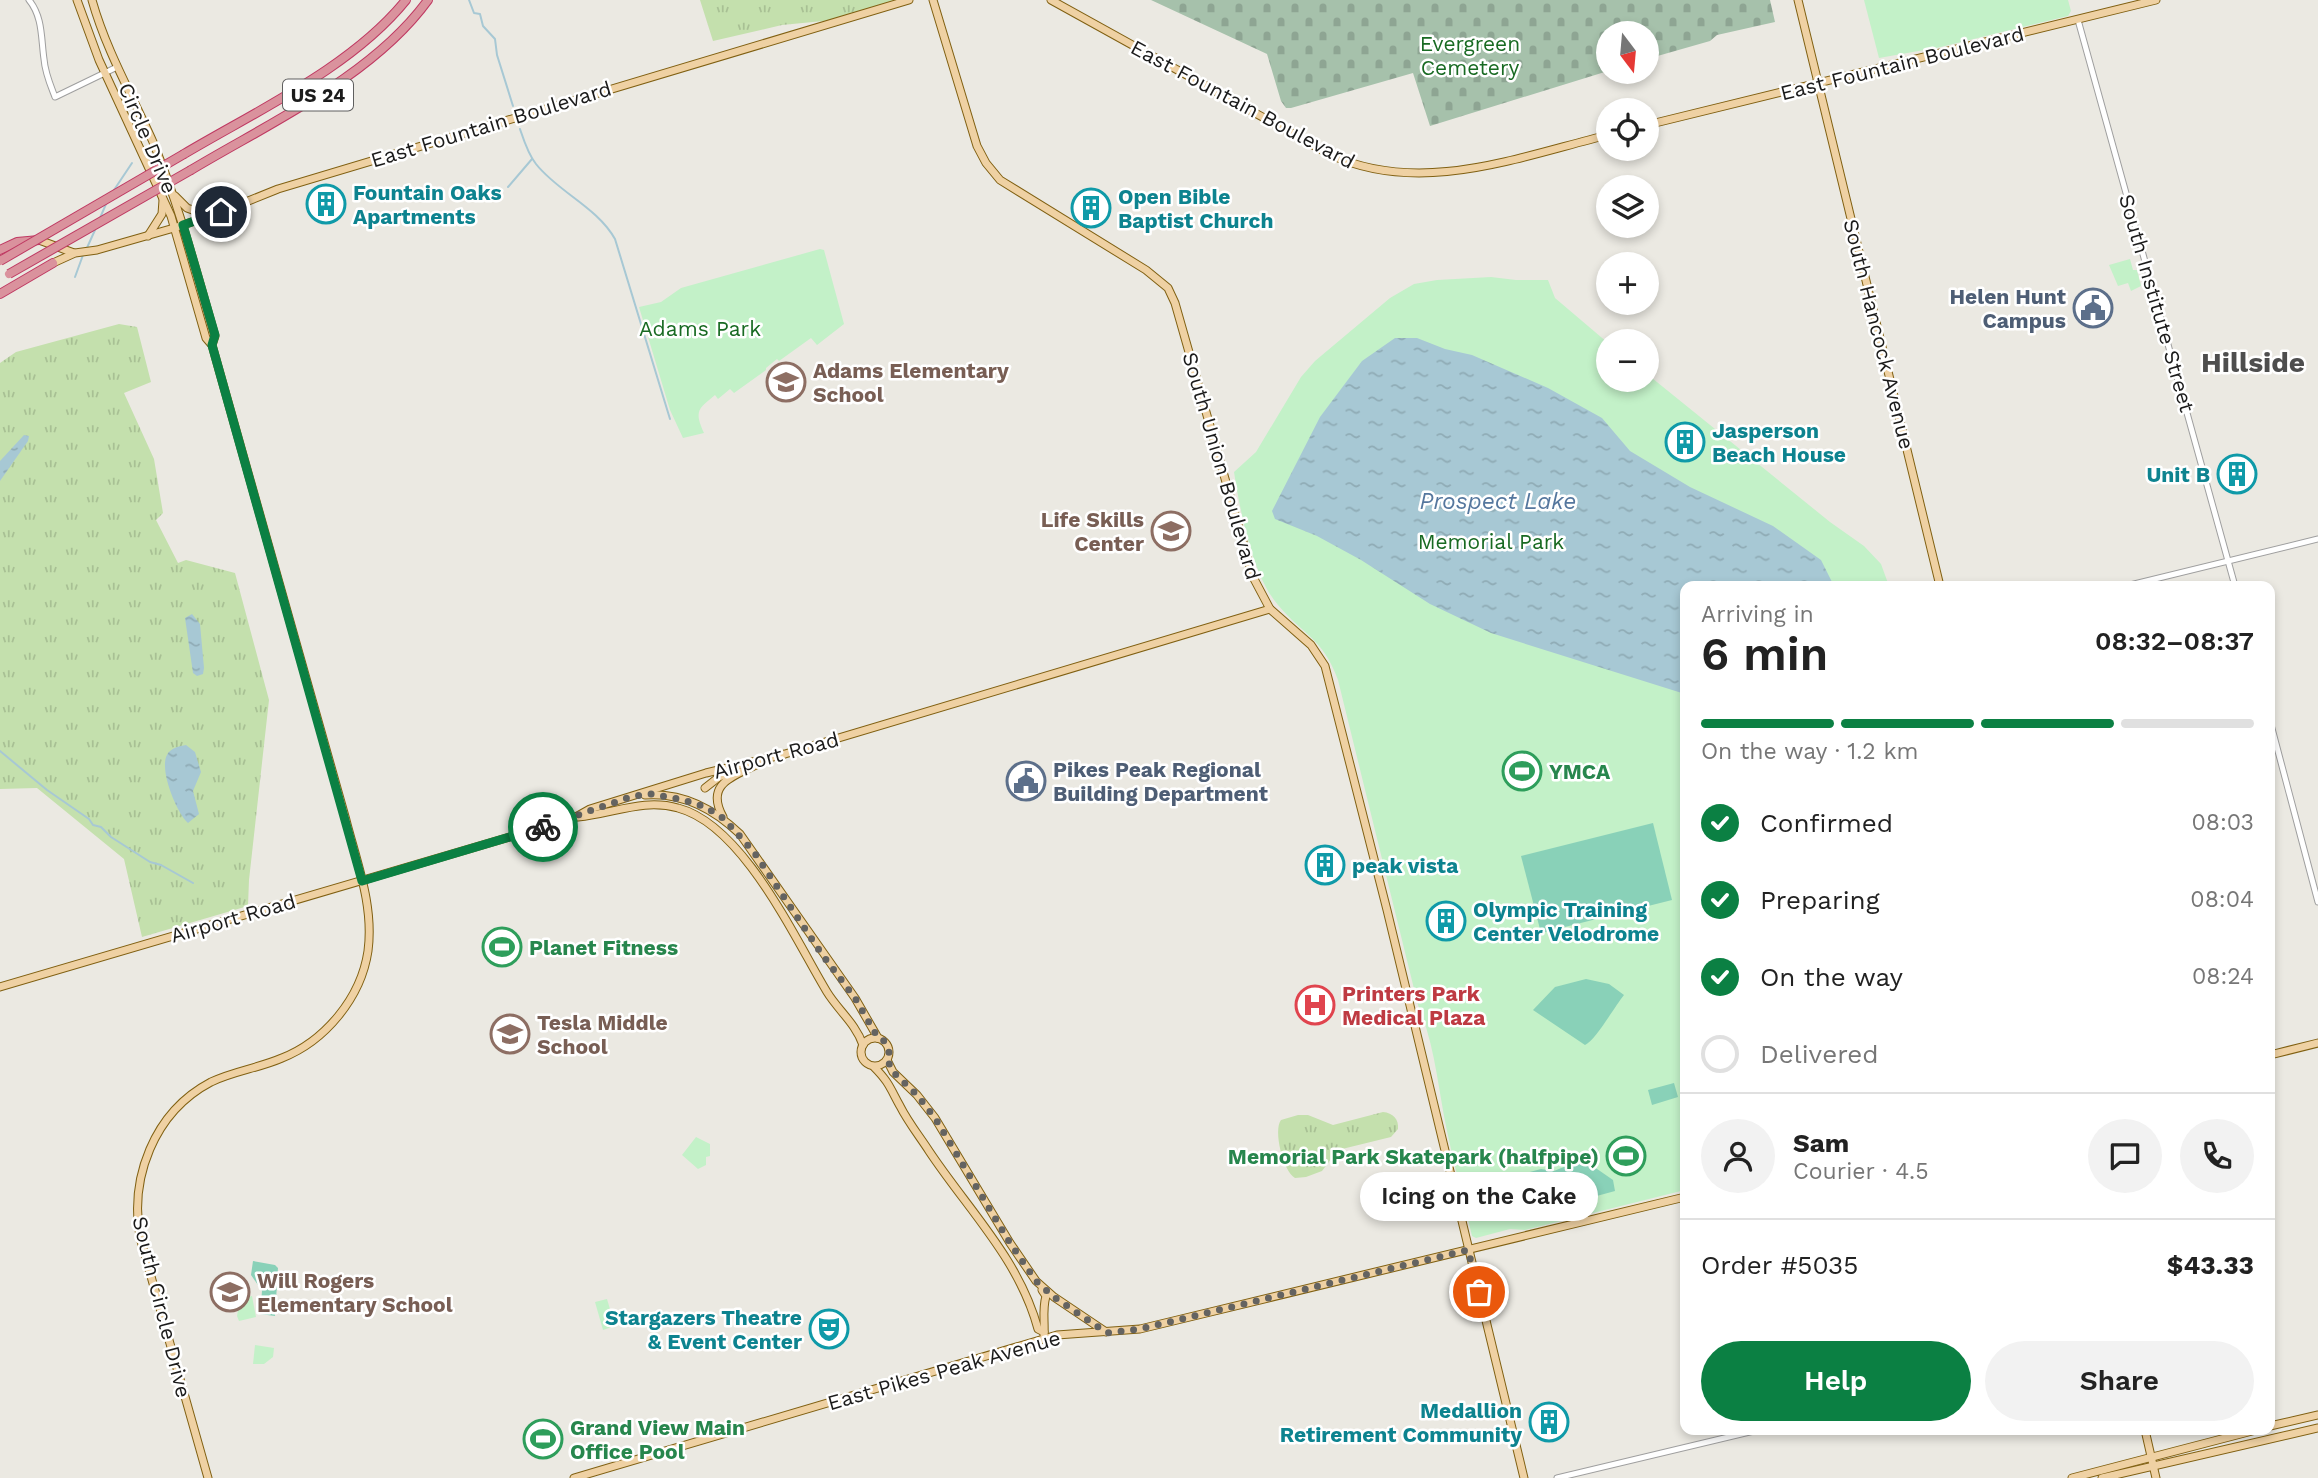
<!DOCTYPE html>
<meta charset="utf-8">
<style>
:root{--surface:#fff;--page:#f2f2f2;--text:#222;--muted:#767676;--line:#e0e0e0;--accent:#0b8043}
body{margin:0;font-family:"Work Sans",sans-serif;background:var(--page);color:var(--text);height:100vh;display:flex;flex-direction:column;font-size:26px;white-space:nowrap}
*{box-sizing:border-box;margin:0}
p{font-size:23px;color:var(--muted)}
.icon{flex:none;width:38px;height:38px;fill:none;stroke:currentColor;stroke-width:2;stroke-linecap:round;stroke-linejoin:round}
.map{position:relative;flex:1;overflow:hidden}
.drawer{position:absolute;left:1680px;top:581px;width:595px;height:854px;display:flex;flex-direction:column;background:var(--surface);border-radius:14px;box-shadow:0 4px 10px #0003}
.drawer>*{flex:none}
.needle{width:46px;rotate:164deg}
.buttons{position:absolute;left:1596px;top:21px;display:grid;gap:14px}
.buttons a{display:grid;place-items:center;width:63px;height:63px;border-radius:50%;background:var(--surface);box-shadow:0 4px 10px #0003;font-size:35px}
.pin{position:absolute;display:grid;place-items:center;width:60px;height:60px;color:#fff;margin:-30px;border:4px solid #fff;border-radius:50%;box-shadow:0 2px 7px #0007}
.courier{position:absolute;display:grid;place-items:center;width:70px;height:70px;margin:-35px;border:5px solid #0b8043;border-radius:50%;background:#fff;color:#222;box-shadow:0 2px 9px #0007}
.bubble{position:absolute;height:49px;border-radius:24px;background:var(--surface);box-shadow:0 4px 10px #0003;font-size:23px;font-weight:600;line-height:49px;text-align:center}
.headline em{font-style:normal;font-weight:600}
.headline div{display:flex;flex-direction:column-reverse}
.headline{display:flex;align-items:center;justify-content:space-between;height:119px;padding:0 21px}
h1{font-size:46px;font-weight:600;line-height:52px}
.bar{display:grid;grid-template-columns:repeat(4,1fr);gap:10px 7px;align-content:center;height:84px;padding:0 21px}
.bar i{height:9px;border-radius:5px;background:var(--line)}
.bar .current{background:var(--accent)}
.bar p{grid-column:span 4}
.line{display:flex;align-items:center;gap:18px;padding:0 21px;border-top:2px solid var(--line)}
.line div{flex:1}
.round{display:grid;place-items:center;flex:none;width:74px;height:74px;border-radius:37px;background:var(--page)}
ol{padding:0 21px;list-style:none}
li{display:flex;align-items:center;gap:21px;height:77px}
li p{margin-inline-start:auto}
li .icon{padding:7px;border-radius:50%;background:var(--accent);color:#fff;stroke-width:4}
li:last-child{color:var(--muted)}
li i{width:38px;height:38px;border:4px solid var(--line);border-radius:50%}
.button{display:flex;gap:14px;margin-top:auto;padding:14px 21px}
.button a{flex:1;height:80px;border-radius:42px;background:var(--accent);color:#fff;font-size:28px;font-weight:600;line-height:80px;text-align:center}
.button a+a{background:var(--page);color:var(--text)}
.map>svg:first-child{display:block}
</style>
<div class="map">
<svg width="2318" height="1478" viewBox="0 0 2318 1478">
<defs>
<pattern id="grass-tufts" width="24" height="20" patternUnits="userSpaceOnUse" patternTransform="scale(1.75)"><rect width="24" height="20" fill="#c4e0ad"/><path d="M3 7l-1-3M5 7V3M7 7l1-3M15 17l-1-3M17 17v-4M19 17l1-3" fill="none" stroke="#a8c094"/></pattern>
<pattern id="cemetery-stones" width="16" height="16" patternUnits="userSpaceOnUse" patternTransform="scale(1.75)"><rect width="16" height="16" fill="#a6c1ab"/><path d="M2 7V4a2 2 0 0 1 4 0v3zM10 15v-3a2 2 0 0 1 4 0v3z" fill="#8ea593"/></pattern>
<pattern id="water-ripples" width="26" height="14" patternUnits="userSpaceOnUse" patternTransform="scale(1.75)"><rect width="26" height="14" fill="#a7c8d4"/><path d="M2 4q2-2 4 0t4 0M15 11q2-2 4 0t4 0" fill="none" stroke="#8fabb5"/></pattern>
</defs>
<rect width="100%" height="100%" fill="#ebe9e2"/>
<!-- grass -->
<g fill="url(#grass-tufts)">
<path d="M700,0H909L844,19L782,25L713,41Z"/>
<path d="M119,324L137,327L151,382L124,393L154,459L163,513L156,520L178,563L186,560L235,573L269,700L249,880L248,906L142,937L124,859L37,788L0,789V363L16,352Z"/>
<path d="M1383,1112C1393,1113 1399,1119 1398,1129L1391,1137L1338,1150L1322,1171L1306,1177L1295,1178C1283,1171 1273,1130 1281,1120L1298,1115H1308L1333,1125Z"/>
</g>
<!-- cemetery -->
<path fill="url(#cemetery-stones)" d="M1151,0H1770L1775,22L1717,35L1710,41L1647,59V33H1608V71L1430,126L1413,73L1291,108H1286L1281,101L1267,54Z"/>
<!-- park -->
<g fill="#c3f1c8">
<path d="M1864,0H2068L2071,11L2068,16L1941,47L1879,58Z"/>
<path d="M820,249L824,250L844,324L817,345L811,338L779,361L777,359L766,368V370L734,393L730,389L718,399L715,395C698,409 694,411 704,433L683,438L670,410L639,307L661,302L681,288Z"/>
<path d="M2130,259L2133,270H2137L2141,286L2131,291L2128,283L2118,286L2109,265Z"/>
<path d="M1491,277L1516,280H1548L1555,298L1608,343V380H1647V374L1830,522L1864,546L1881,564L1889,586H1685V1190L1525,1230L1510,1229L1476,1238L1472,1236C1464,1201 1454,1166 1447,1131C1438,1088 1435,1045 1418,1005L1338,680C1323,638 1303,635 1278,605C1252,575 1240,510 1234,472L1256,452L1301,377L1315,361L1390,298L1414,284L1437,280Z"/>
<path d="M696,1137L710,1144V1156L706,1157V1165L698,1169L682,1155Z"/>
<path d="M252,1296L256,1317L239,1321L237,1316L240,1299Z"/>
<path d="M607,1299L615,1326L603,1330L595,1302Z"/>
<path d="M255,1345L274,1348L273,1357L264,1364H253Z"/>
</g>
<!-- pitch -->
<g fill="#89d1b8">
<path d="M1653,823L1672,900L1541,933L1521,856Z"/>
<path d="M1586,979L1609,984L1624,995C1615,1006 1595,1041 1585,1045L1533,1010L1555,987Z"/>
<path d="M1674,1083L1678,1097L1652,1105L1648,1090Z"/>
<path d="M1624,1140L1641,1159L1628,1171L1611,1152Z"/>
<path d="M1576,1162H1587L1613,1180L1615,1191L1571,1203L1562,1200L1560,1195L1557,1192L1530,1196L1527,1193L1526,1173L1541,1169L1554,1171Z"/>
<path d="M253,1261L275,1265L278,1268L275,1316L260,1314L262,1291L251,1275Z"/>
</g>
<!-- water -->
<g fill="url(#water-ripples)">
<path d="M1395,338H1417L1445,349L1472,355L1548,388L1602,418L1630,451L1690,487L1773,526L1821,560L1834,586H1685V694L1491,633L1430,604L1361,560L1317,536L1275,519L1272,511L1320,417L1362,361Z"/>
<path d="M24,435L29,436L28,441L0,481V461Z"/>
<path d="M192,614L200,624L204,668L203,674L197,676L193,673L185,618Z"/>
<path d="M186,745L195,752L201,772L193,791L199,814L188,823C176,812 159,769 167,755C170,748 180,746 186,745Z"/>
</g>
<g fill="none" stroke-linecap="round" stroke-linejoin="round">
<!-- stream -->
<g stroke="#a7c8d4" stroke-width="2">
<path d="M469,0L474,13L480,14L483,26L495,39L497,55L513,106"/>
<path d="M520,129C524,141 528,154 536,164C558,192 597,207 615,239L670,419"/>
<path d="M508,187L532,159"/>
<path d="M114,190L132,163"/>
<path d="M100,218L106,204"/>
<path d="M86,250L95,230"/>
<path d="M75,277L83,255"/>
<path d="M0,751L47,790L89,819L93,825L101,827L111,837L150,862L161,865L193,883"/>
</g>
<defs>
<g id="minor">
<path d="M29,0C43,17 41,39 44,59C45,73 50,84 55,97L117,67"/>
<path d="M2078,20L2235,586"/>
<path d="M2126,586L2318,539"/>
<path d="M2270,721L2318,902"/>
<path d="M1557,1478L1758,1430"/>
</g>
<g id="major">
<path d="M77,0L99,60L171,216L206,338L212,345L346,820C357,863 374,906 368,951C361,998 325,1041 282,1058C259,1068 234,1071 211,1082C154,1112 128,1179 141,1241L208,1478"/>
<path d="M92,0C106,50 132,95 153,142C179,205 196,270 215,336L212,345"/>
<path d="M933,0L977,146L986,163L1000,180L1146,270L1168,288L1175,303L1253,577L1270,609L1311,645L1325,666L1387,910L1524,1478"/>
<path d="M1051,0L1331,155C1421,196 1518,157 1608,135"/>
<path d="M1798,0L1940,586"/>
<path d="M1647,125L2156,0"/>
<path d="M175,196L187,208L209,216"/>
<path d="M148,236L162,214L163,200"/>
<path d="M39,240L74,253"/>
<path d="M53,263L75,253L97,250L174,228L221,212L278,189L909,0"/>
<path d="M705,788L719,777L733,772"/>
<path d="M645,795C682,792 714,809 740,834L855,998L878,1038"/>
<path d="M578,817C613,814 643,798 678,808C743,825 794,937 827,992C838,1010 856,1024 863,1045"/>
<path d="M723,817C705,784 732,777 756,765"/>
<path d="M0,987L574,818L590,809L706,773L785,754L1270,609"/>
<circle cx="875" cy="1052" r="14"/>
<path d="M2270,1055L2318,1043"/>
<path d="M887,1060L893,1072L917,1095L935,1118L1010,1243L1036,1281L1054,1297L1106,1332"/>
<path d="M874,1067C889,1082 890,1088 900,1106C908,1122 920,1137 929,1151C969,1211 1019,1259 1038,1329L1044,1332"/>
<path d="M1042,1290L1046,1296C1042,1310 1045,1322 1044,1335"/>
<path d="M2270,1426L2318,1415"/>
<path d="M2145,1430L2156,1478"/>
<path d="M574,1478L1057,1335L1140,1329L1685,1197"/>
<path d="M2072,1478L2256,1430"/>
<path d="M2102,1478L2318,1428"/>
</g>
<g id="highway">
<path d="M184,154C258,110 352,67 406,0"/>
<path d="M191,170C271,122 373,76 428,0"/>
<path d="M0,250L17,242L39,240"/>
<path d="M0,294L53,263"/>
</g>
</defs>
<!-- minor casing -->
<use href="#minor" stroke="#9f9f9f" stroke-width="7"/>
<!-- major casing -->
<use href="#major" stroke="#806012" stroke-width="9"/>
<!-- highway casing -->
<use href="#highway" stroke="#bf3962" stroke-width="10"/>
<!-- minor -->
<use href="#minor" stroke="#fff" stroke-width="5"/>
<!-- major -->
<use href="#major" stroke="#efd1a3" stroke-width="7"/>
<!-- highway -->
<use href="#highway" stroke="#da929d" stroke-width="8"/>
<defs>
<g id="highway-bridge">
<path d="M0,261L184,154"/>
<path d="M9,274L191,170"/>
</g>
</defs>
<!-- highway-bridge casing -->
<use href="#highway-bridge" stroke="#bf3962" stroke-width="10" stroke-linecap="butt"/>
<!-- highway-bridge -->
<use href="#highway-bridge" stroke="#da929d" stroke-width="8"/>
</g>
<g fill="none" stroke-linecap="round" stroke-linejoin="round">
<!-- done -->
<path stroke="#646361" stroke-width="7" stroke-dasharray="0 12.6" d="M543,827L633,796L651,794L684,800L705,807L723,818L754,852L821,953L855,998L878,1038L884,1041L889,1052L887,1059L893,1072L917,1095L935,1118L1010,1243L1036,1281L1054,1297L1107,1333L1140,1329L1468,1250L1479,1292"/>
<!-- route -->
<path stroke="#0b8043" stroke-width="9" d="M221,212L183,225L215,335L212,345L362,881L543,827"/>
</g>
<!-- icons -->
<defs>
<symbol id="building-ring" viewBox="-11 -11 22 22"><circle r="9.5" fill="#fff" stroke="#0f9aa8" stroke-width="1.5"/><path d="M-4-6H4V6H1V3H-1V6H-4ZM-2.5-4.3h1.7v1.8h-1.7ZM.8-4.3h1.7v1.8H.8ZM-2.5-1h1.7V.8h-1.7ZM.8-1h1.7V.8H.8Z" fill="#0f9aa8"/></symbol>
<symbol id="civic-ring" viewBox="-11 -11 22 22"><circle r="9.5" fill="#fff" stroke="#5c6f8a" stroke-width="1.5"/><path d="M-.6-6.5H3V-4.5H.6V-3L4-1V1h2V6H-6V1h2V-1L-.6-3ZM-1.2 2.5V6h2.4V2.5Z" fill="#5c6f8a"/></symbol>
<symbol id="school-ring" viewBox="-11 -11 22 22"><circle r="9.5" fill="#fff" stroke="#8d6e63" stroke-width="1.5"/><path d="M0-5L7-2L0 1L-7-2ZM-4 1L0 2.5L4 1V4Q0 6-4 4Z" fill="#8d6e63"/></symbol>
<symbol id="stadium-ring" viewBox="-11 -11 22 22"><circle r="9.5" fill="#fff" stroke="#2e9e5b" stroke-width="1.5"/><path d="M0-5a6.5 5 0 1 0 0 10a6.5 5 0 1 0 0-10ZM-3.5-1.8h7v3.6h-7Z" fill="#2e9e5b"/></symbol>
<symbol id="hospital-ring" viewBox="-11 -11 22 22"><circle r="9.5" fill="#fff" stroke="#e0444e" stroke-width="1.5"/><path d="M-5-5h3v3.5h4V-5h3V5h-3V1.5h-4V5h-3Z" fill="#e0444e"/></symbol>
<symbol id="theatre-ring" viewBox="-11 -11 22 22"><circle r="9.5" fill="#fff" stroke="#0f9aa8" stroke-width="1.5"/><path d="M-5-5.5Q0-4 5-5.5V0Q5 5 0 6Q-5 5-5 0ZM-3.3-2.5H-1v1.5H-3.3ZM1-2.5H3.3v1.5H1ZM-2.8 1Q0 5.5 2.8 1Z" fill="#0f9aa8"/></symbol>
</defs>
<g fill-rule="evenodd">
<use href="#building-ring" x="304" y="182" width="44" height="44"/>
<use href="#building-ring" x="1069" y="186" width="44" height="44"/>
<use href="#civic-ring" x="2071" y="286" width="44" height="44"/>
<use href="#school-ring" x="764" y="360" width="44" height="44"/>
<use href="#building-ring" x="1663" y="420" width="44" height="44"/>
<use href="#building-ring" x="2215" y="452" width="44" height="44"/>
<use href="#school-ring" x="1149" y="509" width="44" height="44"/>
<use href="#stadium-ring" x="1500" y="749" width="44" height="44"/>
<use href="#civic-ring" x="1004" y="759" width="44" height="44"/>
<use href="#building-ring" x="1303" y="843" width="44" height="44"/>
<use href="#building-ring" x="1424" y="899" width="44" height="44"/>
<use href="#stadium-ring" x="480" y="925" width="44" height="44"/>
<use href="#hospital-ring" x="1293" y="983" width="44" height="44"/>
<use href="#school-ring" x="488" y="1012" width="44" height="44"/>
<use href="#stadium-ring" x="1604" y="1134" width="44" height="44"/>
<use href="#school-ring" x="208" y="1270" width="44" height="44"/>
<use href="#theatre-ring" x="807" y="1307" width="44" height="44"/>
<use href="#building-ring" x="1527" y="1400" width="44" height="44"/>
<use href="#stadium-ring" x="521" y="1417" width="44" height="44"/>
</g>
<g text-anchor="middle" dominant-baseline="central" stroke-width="5" stroke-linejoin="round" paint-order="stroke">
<!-- shield labels -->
<rect fill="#fff" stroke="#5f5f5f" stroke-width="2" x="283" y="79.5" width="70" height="31" rx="5"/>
<g font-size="19" font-weight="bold" fill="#1b1b1b">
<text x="318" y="95">US 24</text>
</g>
<!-- park labels -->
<g font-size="21" fill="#186a22" stroke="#fff">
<text x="1470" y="43">Evergreen<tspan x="1470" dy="24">Cemetery</tspan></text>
<text x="700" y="328">Adams Park</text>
<text x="1491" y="541">Memorial Park</text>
</g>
<!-- street labels -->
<g font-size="21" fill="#1b1b1b" stroke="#fff">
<text transform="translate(1902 63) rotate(-14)">East Fountain Boulevard</text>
<text transform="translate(1243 104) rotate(28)">East Fountain Boulevard</text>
<text transform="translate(491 124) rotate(-17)">East Fountain Boulevard</text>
<text transform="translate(148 138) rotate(67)">Circle Drive</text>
<text transform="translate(2157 303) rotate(74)">South Institute Street</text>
<text transform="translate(1879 334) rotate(76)">South Hancock Avenue</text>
<text transform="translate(1222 466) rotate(74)">South Union Boulevard</text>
<text transform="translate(776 755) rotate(-15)">Airport Road</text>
<text transform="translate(233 918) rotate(-16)">Airport Road</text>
<text transform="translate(162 1307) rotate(76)">South Circle Drive</text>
<text transform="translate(944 1370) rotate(-16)">East Pikes Peak Avenue</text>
</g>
<!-- culture labels -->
<g font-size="21" font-weight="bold" fill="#0d838f" stroke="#fff" text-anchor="start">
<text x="353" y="192">Fountain Oaks<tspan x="353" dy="24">Apartments</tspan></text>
<text x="1118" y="196">Open Bible<tspan x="1118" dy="24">Baptist Church</tspan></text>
<text x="1712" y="430">Jasperson<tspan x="1712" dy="24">Beach House</tspan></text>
<text x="2210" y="474" text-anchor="end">Unit B</text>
<text x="1352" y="865">peak vista</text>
<text x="1473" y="909">Olympic Training<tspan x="1473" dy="24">Center Velodrome</tspan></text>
<text x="802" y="1317" text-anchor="end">Stargazers Theatre<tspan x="802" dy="24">&amp; Event Center</tspan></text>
<text x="1522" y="1410" text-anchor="end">Medallion<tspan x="1522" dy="24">Retirement Community</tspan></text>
</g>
<!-- service labels -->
<g font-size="21" font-weight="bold" fill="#4e5e75" stroke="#fff" text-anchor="end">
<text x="2066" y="296">Helen Hunt<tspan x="2066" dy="24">Campus</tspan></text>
<text x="1053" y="769" text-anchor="start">Pikes Peak Regional<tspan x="1053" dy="24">Building Department</tspan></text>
</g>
<!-- education labels -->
<g font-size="21" font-weight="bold" fill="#785e54" stroke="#fff" text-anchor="start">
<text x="813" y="370">Adams Elementary<tspan x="813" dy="24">School</tspan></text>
<text x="1144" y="519" text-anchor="end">Life Skills<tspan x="1144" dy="24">Center</tspan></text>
<text x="537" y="1022">Tesla Middle<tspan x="537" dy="24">School</tspan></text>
<text x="257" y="1280">Will Rogers<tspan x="257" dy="24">Elementary School</tspan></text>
</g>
<!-- leisure labels -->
<g font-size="21" font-weight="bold" fill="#27864d" stroke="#fff" text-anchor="start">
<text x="1549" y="771">YMCA</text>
<text x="529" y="947">Planet Fitness</text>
<text x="1599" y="1156" text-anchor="end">Memorial Park Skatepark (halfpipe)</text>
<text x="570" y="1427">Grand View Main<tspan x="570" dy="24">Office Pool</tspan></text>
</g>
<!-- health labels -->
<g font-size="21" font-weight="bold" fill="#be3a42" stroke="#fff" text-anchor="start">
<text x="1342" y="993">Printers Park<tspan x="1342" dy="24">Medical Plaza</tspan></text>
</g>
<!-- water labels -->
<g font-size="23" font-style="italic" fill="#55779e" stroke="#fff">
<text x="1498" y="501">Prospect Lake</text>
</g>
<!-- district labels -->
<g font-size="28" font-weight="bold" fill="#4e4e4e" stroke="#fff">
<text x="2253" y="362">Hillside</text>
</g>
</g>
</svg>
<div class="buttons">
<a><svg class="needle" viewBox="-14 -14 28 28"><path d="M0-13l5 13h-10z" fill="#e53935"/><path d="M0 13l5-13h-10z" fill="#767676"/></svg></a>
<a><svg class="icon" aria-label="locate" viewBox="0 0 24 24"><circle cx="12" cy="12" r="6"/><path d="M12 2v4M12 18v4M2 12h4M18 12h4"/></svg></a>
<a><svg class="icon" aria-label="layers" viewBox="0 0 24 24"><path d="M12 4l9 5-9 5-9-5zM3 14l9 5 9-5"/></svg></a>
<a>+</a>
<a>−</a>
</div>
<div class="pin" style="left:1479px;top:1292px;background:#ea580c"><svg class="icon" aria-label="bag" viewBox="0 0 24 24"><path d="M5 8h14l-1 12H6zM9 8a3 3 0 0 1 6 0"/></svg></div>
<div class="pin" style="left:221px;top:212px;background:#1f2937"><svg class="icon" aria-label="home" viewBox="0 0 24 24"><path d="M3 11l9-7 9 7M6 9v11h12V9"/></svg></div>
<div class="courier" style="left:543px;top:827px"><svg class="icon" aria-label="bike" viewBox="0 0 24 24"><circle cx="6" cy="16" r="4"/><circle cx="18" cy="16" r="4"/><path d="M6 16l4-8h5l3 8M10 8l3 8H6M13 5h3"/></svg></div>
<div class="bubble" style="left:1360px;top:1172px;width:238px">Icing on the Cake</div>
<section class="drawer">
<div class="headline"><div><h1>6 min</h1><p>Arriving in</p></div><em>08:32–08:37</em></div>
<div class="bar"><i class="current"></i><i class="current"></i><i class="current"></i><i></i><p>On the way · 1.2 km</p></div>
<ol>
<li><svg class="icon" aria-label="check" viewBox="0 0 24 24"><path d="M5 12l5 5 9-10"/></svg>Confirmed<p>08:03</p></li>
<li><svg class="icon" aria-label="check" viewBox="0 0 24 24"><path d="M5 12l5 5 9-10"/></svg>Preparing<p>08:04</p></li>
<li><svg class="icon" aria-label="check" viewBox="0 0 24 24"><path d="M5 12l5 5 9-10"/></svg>On the way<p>08:24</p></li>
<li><i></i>Delivered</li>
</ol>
<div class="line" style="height:126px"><a class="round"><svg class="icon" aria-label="person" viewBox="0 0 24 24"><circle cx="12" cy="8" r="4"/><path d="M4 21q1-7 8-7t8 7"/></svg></a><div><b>Sam</b><p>Courier · 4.5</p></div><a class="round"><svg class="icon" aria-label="chat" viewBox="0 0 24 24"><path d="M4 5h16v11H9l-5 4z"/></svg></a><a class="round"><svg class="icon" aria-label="phone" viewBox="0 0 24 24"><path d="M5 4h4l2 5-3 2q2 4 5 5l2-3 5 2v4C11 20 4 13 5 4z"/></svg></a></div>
<div class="line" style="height:91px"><div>Order #5035</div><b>$43.33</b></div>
<div class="button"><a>Help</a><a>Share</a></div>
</section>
</div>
